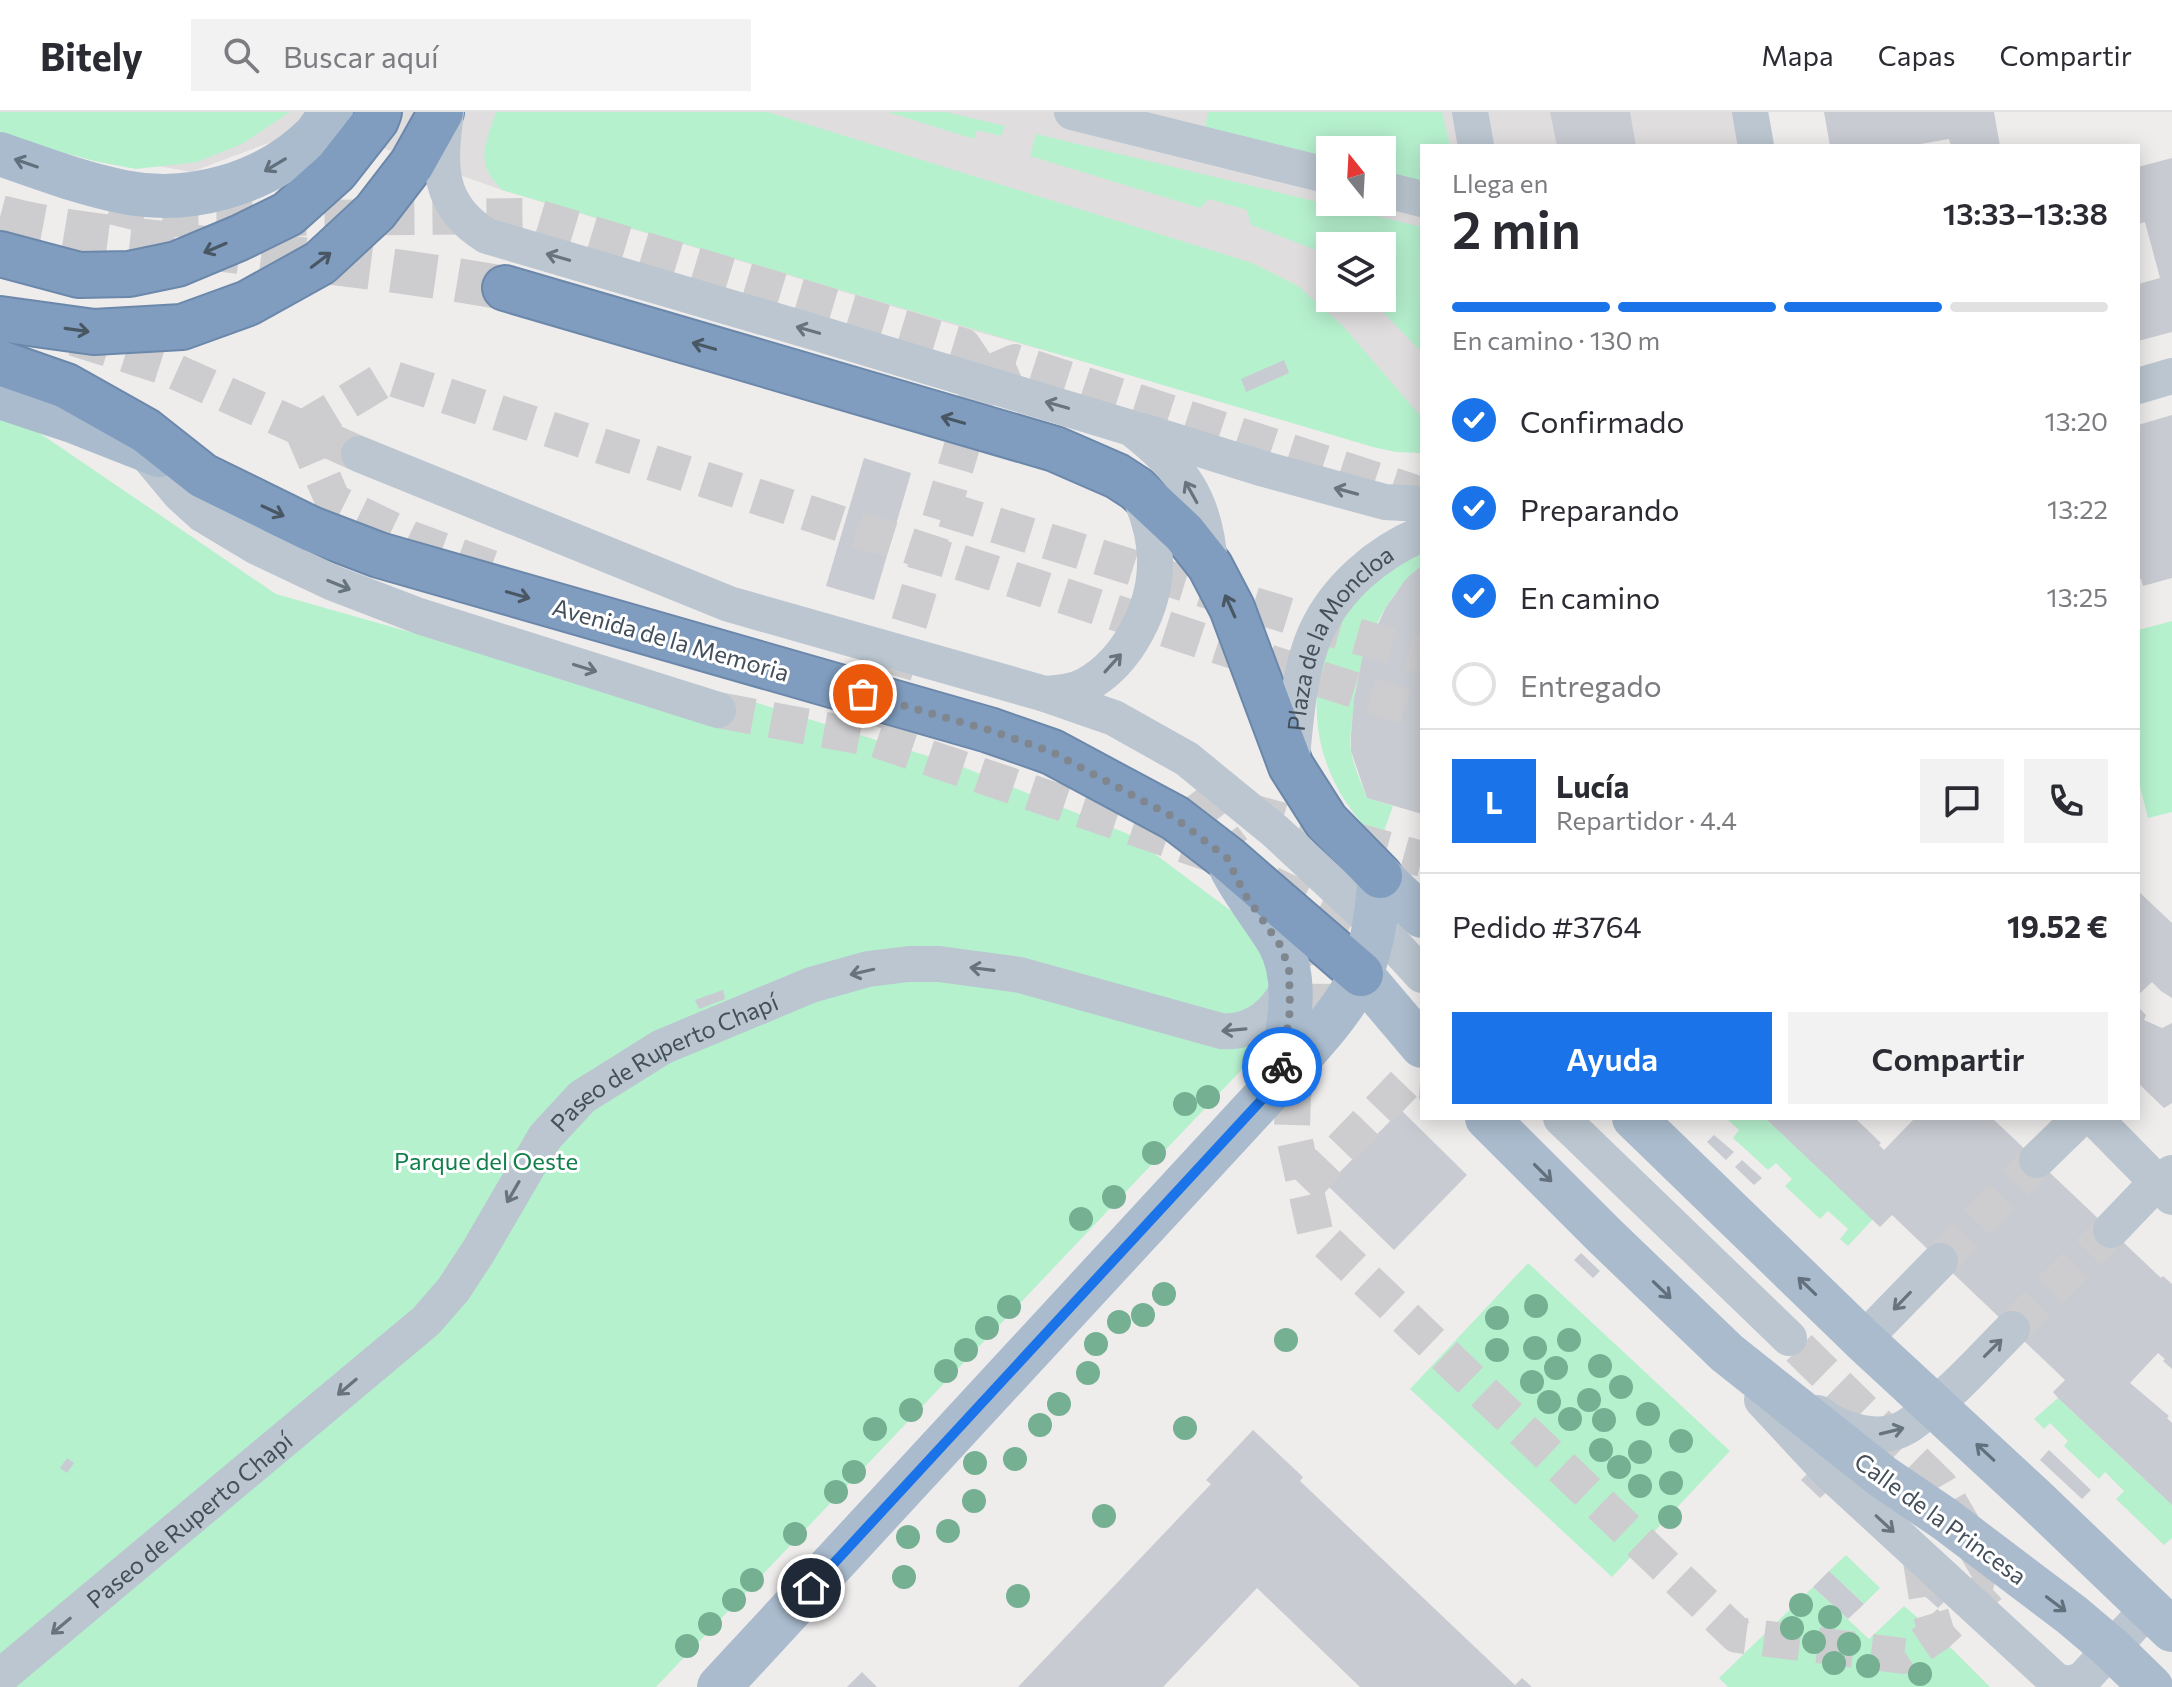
<!DOCTYPE html>
<html lang="es">
<meta charset="utf-8">
<style>
:root{--surface:#fff;--page:#f2f2f3;--text:#2b2b33;--muted:#7c7c81;--line:#e1e1e2;--accent:#1a73e8}
body{margin:0;font-family:Commissioner,sans-serif;background:var(--page);color:var(--text);height:100vh;display:flex;flex-direction:column;font-size:30px;white-space:nowrap}
*{box-sizing:border-box;margin:0}
p{font-size:26px;color:var(--muted)}
.icon{flex:none;width:44px;height:44px;fill:none;stroke:currentColor;stroke-width:2;stroke-linecap:round;stroke-linejoin:round}
.map{position:relative;flex:1;overflow:hidden}
.details{position:absolute;left:1420px;top:32px;width:720px;height:976px;display:flex;flex-direction:column;background:var(--surface);border-radius:0px;box-shadow:0 4px 20px #0003}
.details>*{flex:none}
.needle{width:52px;rotate:342deg}
.buttons{position:absolute;left:1316px;top:24px;display:grid;gap:16px}
.buttons a{display:grid;place-items:center;width:80px;height:80px;border-radius:0px;background:var(--surface);box-shadow:0 4px 20px #0003;font-size:40px}
.pin{position:absolute;display:grid;place-items:center;width:68px;height:68px;color:#fff;margin:-34px;border:4px solid #fff;border-radius:50%;box-shadow:0 2px 8px #0007}
.courier{position:absolute;display:grid;place-items:center;width:80px;height:80px;margin:-40px;border:6px solid #1a73e8;border-radius:50%;background:#fff;color:#222;box-shadow:0 2px 10px #0007}
.summary em{font-style:normal;font-weight:600}
.summary div{display:flex;flex-direction:column-reverse}
.summary{display:flex;align-items:center;justify-content:space-between;height:136px;padding:0 32px}
h1{font-size:52px;font-weight:600;line-height:60px}
.bar{display:grid;grid-template-columns:repeat(4,1fr);gap:12px 8px;align-content:center;height:96px;padding:0 32px}
.bar i{height:10px;border-radius:6px;background:var(--line)}
.bar .active{background:var(--accent)}
.bar p{grid-column:span 4}
.line{display:flex;align-items:center;gap:20px;padding:0 32px;border-top:2px solid var(--line)}
.line div{flex:1}
.round{display:grid;place-items:center;flex:none;width:84px;height:84px;border-radius:0px;background:var(--page)}
ol{padding:0 32px;list-style:none}
li{display:flex;align-items:center;gap:24px;height:88px}
li p{margin-inline-start:auto}
li .icon{padding:8px;border-radius:50%;background:var(--accent);color:#fff;stroke-width:4}
li:last-child{color:var(--muted)}
li i{width:44px;height:44px;border:4px solid var(--line);border-radius:50%}
.cta{display:flex;gap:16px;margin-top:auto;padding:16px 32px}
.cta a{flex:1;height:92px;border-radius:0px;background:var(--accent);color:#fff;font-size:32px;font-weight:600;line-height:92px;text-align:center}
.cta a+a{background:var(--page);color:var(--text)}
header{display:flex;align-items:center;gap:48px;box-sizing:border-box;height:112px;padding:0 40px;background:var(--surface);border-bottom:2px solid var(--line)}
header strong{font-size:38px}
nav{display:flex;gap:44px;margin-inline-start:auto;font-size:28px}
.search{width:560px;height:72px;background:var(--page);display:flex;align-items:center;gap:20px;box-sizing:border-box;padding:0 28px;border-radius:0px;color:var(--muted);font-size:30px}
.map>svg:first-child{display:block}
</style>
<header>
<strong>Bitely</strong>
<div class="search"><svg class="icon" aria-label="search" viewBox="0 0 24 24"><circle cx="10" cy="10" r="6"/><path d="M15 15l6 6"/></svg>Buscar aquí</div>
<nav><a>Mapa</a><a>Capas</a><a>Compartir</a></nav>
</header>
<div class="map">
<svg width="2172" height="1575" viewBox="0 0 2172 1575">
<rect width="100%" height="100%" fill="#efecec"/>
<!-- education -->
<path fill="#e0ddde" fill-rule="evenodd" d="M0,0H1751L1757,34H1422L1421,342L971,218L502,78L317,13L191,60L49,34ZM1330,38H1382V90H1330ZM1330,134H1382V186H1330Z"/>
<!-- green -->
<g fill="#b6f1ce">
<path d="M0,0H290L242,32L197,50L136,57L94,49L0,23Z"/>
<path d="M496,0H768L1252,151L1298,174L1343,214L1422,306V341L1396,340L1373,335L502,78C474,50 485,34 496,0Z"/>
<path d="M888,0H946L1005,14L1001,24L977,18L974,27Z"/>
<path d="M1208,0H1442L1450,34H1422V68L1407,72L1382,65V38H1330V52L1204,19Z"/>
<path d="M1036,22L1422,115V241L1370,186H1382V134H1330V149L1316,138L1251,113L1247,98L1209,87L1200,96L1030,44Z"/>
<path d="M0,298L10,301L276,482L730,611L738,585L963,655L1128,722L1254,816L1270,866L1266,932L656,1575H0Z"/>
<path d="M1422,439V453C1379,489 1357,547 1353,601C1352,613 1349,626 1351,639C1354,655 1361,671 1367,686L1393,694L1380,730C1300,657 1293,544 1375,469C1389,457 1407,448 1422,439Z"/>
<path d="M2172,509V700L2148,706L2138,667V518Z"/>
<path d="M1726,1006H1765L1873,1107L1848,1134L1840,1127L1848,1117L1828,1099L1820,1107L1785,1074L1792,1067L1776,1051L1768,1058L1733,1026L1739,1018Z"/>
<path d="M1528,1151L1730,1339L1612,1465L1410,1277Z"/>
<path d="M2058,1286L2172,1393V1426L2164,1433L2116,1387L2124,1379L2105,1360L2099,1367L2064,1334L2068,1329L2050,1311L2044,1317L2034,1307Z"/>
<path d="M1846,1443L1880,1476L1864,1492L1829,1459Z"/>
<path d="M1813,1475L1869,1527L1904,1494L1937,1522L1990,1575H1728L1719,1566Z"/>
</g>
<!-- building -->
<g fill="#c8cbd1">
<path d="M1550,0H1630L1636,34H1557Z"/>
<path d="M1824,0H1994L2000,34H1951L1949,27L1909,34H1830Z"/>
<path d="M2172,46V220L2138,229V172L2160,166L2145,110L2138,112V55Z"/>
<path d="M1284,248L1289,261L1246,280L1241,267Z"/>
<path d="M2172,303V466L2143,474L2141,467L2138,468V313Z"/>
<path d="M864,346L911,361L874,488L826,474Z"/>
<path d="M1422,453V702L1367,686L1351,639V623L1354,587L1362,547L1386,495L1406,467Z"/>
<path d="M2138,779L2172,811V886L2161,879L2152,870L2138,883Z"/>
<path d="M723,878L725,887L699,897L695,888Z"/>
<path d="M2138,895L2146,903L2144,908L2162,916L2172,911V991L2164,996L2138,971Z"/>
<path d="M1401,998L1467,1063L1394,1138L1327,1073Z"/>
<path d="M1765,1006H1855L1881,1031L1879,1033L1884,1038L1913,1008L1910,1006H1992L2161,1166L2163,1164L2172,1172V1257L2163,1249L2165,1247L2158,1241L2130,1271L2169,1304L2167,1306L2172,1311V1393L2058,1286L2053,1280L2065,1268L1940,1149L1892,1103L1880,1115Z"/>
<path d="M1714,1023L1734,1040L1726,1048L1707,1030Z"/>
<path d="M1742,1048L1762,1066L1754,1073L1735,1055Z"/>
<path d="M1581,1141L1600,1159L1593,1166L1574,1148Z"/>
<path d="M1253,1318L1303,1365L1300,1369L1515,1573L1522,1566L1532,1575H1360L1257,1476L1163,1575H1018L1211,1372L1206,1368Z"/>
<path d="M2049,1338L2091,1378L2082,1387L2040,1348Z"/>
<path d="M67,1346L74,1351L67,1361L60,1356Z"/>
<path d="M1809,1360L1828,1379L1820,1386L1801,1368Z"/>
<path d="M1829,1459L1864,1492L1848,1507L1813,1475Z"/>
<path d="M1926,1471L1945,1489L1938,1496L1918,1478Z"/>
<path d="M862,1560L877,1575H847Z"/>
</g>
<g fill="none" stroke-linecap="round" stroke-linejoin="round">
<!-- minor-tunnel -->
<g stroke="#cdcdcf" stroke-width="36" stroke-dasharray="36 18" stroke-linecap="butt">
<path d="M110,94L164,107L533,104L963,234L983,264"/>
<path d="M74,226L165,255L359,342"/>
<path d="M983,264L1015,250L1422,383"/>
<path d="M302,317L333,389L411,427L491,456"/>
<path d="M302,317L388,265L1422,600"/>
<path d="M944,397L1325,515L1422,543"/>
<path d="M718,598L874,627L1211,742"/>
<path d="M878,615L983,264"/>
<path d="M1190,683L1233,738"/>
<path d="M1248,699L1422,747"/>
<path d="M1271,772L1384,826"/>
<path d="M1294,822L1302,833L1313,870V913L1293,983L1292,1016L1315,1119L1737,1523L1904,1544L1937,1522L1991,1472H1998L1999,1466L1992,1464L1940,1374L1789,1226"/>
<path d="M1304,1076L1408,968L1422,969"/>
<path d="M1940,1149L2037,1048"/>
<path d="M2012,1217L2111,1118"/>
<path d="M1921,1449L1928,1493L1937,1522"/>
</g>
<!-- highway-tunnel -->
<path stroke="#cdcdcf" stroke-width="44" stroke-dasharray="44 22" stroke-linecap="butt" d="M0,105C65,122 132,127 198,135C301,147 403,158 505,176"/>
<defs>
<g id="highway">
<path d="M0,142L79,163L129,162L177,152L239,126L288,102L336,59L376,8L379,0"/>
<path d="M505,176L1055,337L1117,364L1137,377L1184,421L1210,454L1232,496L1291,654L1326,709L1380,764"/>
<path d="M0,207L94,220L182,215L248,191L320,151L375,100L412,52L441,0"/>
<path d="M0,251L66,274L146,319L203,364L311,417L379,443L989,618L1052,640L1175,706L1227,746L1361,862"/>
</g>
</defs>
<!-- highway casing -->
<use href="#highway" stroke="#6b88ab" stroke-width="48"/>
<!-- minor -->
<g stroke="#bbc6d0" stroke-width="36">
<path d="M446,0C439,53 436,93 487,124L817,221L1131,316C1183,356 1206,388 1210,454"/>
<path d="M1072,0L1330,64"/>
<path d="M1470,0L1476,34"/>
<path d="M1750,0L1756,34"/>
<path d="M1382,77L1422,87"/>
<path d="M2138,274L2172,264"/>
<path d="M1142,319L1264,357L1385,390L1422,392"/>
<path d="M135,328L180,382L202,402L257,435L333,471L419,504L718,598"/>
<path d="M359,342L729,492L1045,582L1114,606L1187,647L1275,719L1375,812L1422,863"/>
<path d="M1045,582C1059,581 1073,580 1086,573C1128,550 1156,495 1155,448C1155,423 1147,399 1137,377"/>
<path id="s1" d="M1291,652C1296,609 1298,560 1316,520C1336,476 1378,440 1422,422"/>
<path d="M1561,1006L1789,1226"/>
<path d="M2094,1006L2172,1085"/>
<path d="M2037,1048L2080,1006"/>
<path d="M2111,1118L2157,1070L2172,1061"/>
<path d="M1863,1228L1940,1149"/>
<path d="M1762,1288L1828,1359L2055,1568C2067,1573 2073,1572 2084,1566L2149,1496"/>
<path d="M1818,1301C1841,1319 1879,1331 1906,1315C1913,1311 1920,1305 1926,1300C1957,1276 1984,1245 2012,1217"/>
<path id="s2" d="M0,1565L426,1209L453,1178L478,1140L545,1025L582,985L662,935L811,873L868,857L909,852H939L1020,863L1221,919C1253,922 1279,900 1290,871"/>
</g>
<!-- major -->
<g stroke="#a9bbcd" stroke-width="44">
<path d="M0,42C41,56 82,72 124,80C190,93 265,72 313,25C320,18 325,8 331,0"/>
<path d="M0,285L75,310L159,343"/>
<path d="M1231,756C1244,782 1263,804 1278,829C1302,871 1286,924 1279,969"/>
<path d="M1380,764L1422,804"/>
<path d="M1361,862L1422,934"/>
<path d="M1487,1006L1605,1124L1727,1241L1883,1365L1945,1407L2072,1503L2111,1536L2151,1575"/>
<path d="M1634,1006L1863,1228L2035,1387L2172,1518"/>
<path d="M719,1575L1279,969C1306,938 1346,898 1361,861C1374,830 1377,797 1380,764"/>
</g>
<!-- highway -->
<use href="#highway" stroke="#809dbf" stroke-width="44"/>
</g>
<!-- trees -->
<g fill="#75b093">
<circle cx="1208" cy="985" r="12"/>
<circle cx="1185" cy="992" r="12"/>
<circle cx="1154" cy="1041" r="12"/>
<circle cx="1114" cy="1085" r="12"/>
<circle cx="1081" cy="1107" r="12"/>
<circle cx="1164" cy="1182" r="12"/>
<circle cx="1536" cy="1194" r="12"/>
<circle cx="1009" cy="1195" r="12"/>
<circle cx="1143" cy="1203" r="12"/>
<circle cx="1497" cy="1206" r="12"/>
<circle cx="1119" cy="1210" r="12"/>
<circle cx="987" cy="1216" r="12"/>
<circle cx="1286" cy="1228" r="12"/>
<circle cx="1569" cy="1228" r="12"/>
<circle cx="1096" cy="1232" r="12"/>
<circle cx="1535" cy="1236" r="12"/>
<circle cx="966" cy="1238" r="12"/>
<circle cx="1497" cy="1238" r="12"/>
<circle cx="1600" cy="1254" r="12"/>
<circle cx="1556" cy="1256" r="12"/>
<circle cx="946" cy="1259" r="12"/>
<circle cx="1088" cy="1261" r="12"/>
<circle cx="1532" cy="1270" r="12"/>
<circle cx="1621" cy="1275" r="12"/>
<circle cx="1589" cy="1288" r="12"/>
<circle cx="1549" cy="1290" r="12"/>
<circle cx="1059" cy="1292" r="12"/>
<circle cx="911" cy="1298" r="12"/>
<circle cx="1648" cy="1302" r="12"/>
<circle cx="1570" cy="1307" r="12"/>
<circle cx="1604" cy="1308" r="12"/>
<circle cx="1040" cy="1313" r="12"/>
<circle cx="1185" cy="1316" r="12"/>
<circle cx="875" cy="1317" r="12"/>
<circle cx="1681" cy="1329" r="12"/>
<circle cx="1601" cy="1338" r="12"/>
<circle cx="1640" cy="1340" r="12"/>
<circle cx="1015" cy="1347" r="12"/>
<circle cx="975" cy="1351" r="12"/>
<circle cx="1619" cy="1355" r="12"/>
<circle cx="854" cy="1360" r="12"/>
<circle cx="1671" cy="1371" r="12"/>
<circle cx="1640" cy="1374" r="12"/>
<circle cx="836" cy="1380" r="12"/>
<circle cx="974" cy="1389" r="12"/>
<circle cx="1104" cy="1404" r="12"/>
<circle cx="1670" cy="1405" r="12"/>
<circle cx="948" cy="1419" r="12"/>
<circle cx="795" cy="1422" r="12"/>
<circle cx="908" cy="1425" r="12"/>
<circle cx="904" cy="1465" r="12"/>
<circle cx="752" cy="1468" r="12"/>
<circle cx="1018" cy="1484" r="12"/>
<circle cx="734" cy="1488" r="12"/>
<circle cx="1801" cy="1493" r="12"/>
<circle cx="1830" cy="1505" r="12"/>
<circle cx="710" cy="1512" r="12"/>
<circle cx="1792" cy="1516" r="12"/>
<circle cx="1814" cy="1530" r="12"/>
<circle cx="1849" cy="1532" r="12"/>
<circle cx="687" cy="1534" r="12"/>
<circle cx="1834" cy="1551" r="12"/>
<circle cx="1868" cy="1554" r="12"/>
<circle cx="1920" cy="1562" r="12"/>
</g>
<!-- one-way arrows -->
<defs><path id="oneway-shaft" d="M-6 0H5M1.5-3L5.5 0L1.5 3" fill="none" stroke-width="1.6" stroke-linecap="round" stroke-linejoin="round" transform="scale(2)"/></defs>
<g stroke="#626f7c">
<use href="#oneway-shaft" transform="translate(26 51) rotate(-161)"/>
<use href="#oneway-shaft" transform="translate(275 53) rotate(149)"/>
<use href="#oneway-shaft" transform="translate(1543 1061) rotate(45)"/>
<use href="#oneway-shaft" transform="translate(1807 1174) rotate(-136)"/>
<use href="#oneway-shaft" transform="translate(1662 1178) rotate(44)"/>
<use href="#oneway-shaft" transform="translate(1985 1340) rotate(-137)"/>
<use href="#oneway-shaft" transform="translate(2056 1492) rotate(37)"/>
</g>
<g stroke="#495764">
<use href="#oneway-shaft" transform="translate(215 136) rotate(157)"/>
<use href="#oneway-shaft" transform="translate(321 148) rotate(-37)"/>
<use href="#oneway-shaft" transform="translate(77 218) rotate(8)"/>
<use href="#oneway-shaft" transform="translate(704 234) rotate(-164)"/>
<use href="#oneway-shaft" transform="translate(953 308) rotate(-164)"/>
<use href="#oneway-shaft" transform="translate(273 399) rotate(25)"/>
<use href="#oneway-shaft" transform="translate(518 483) rotate(16)"/>
<use href="#oneway-shaft" transform="translate(1230 494) rotate(-114)"/>
</g>
<g stroke="#67737d">
<use href="#oneway-shaft" transform="translate(558 145) rotate(-164)"/>
<use href="#oneway-shaft" transform="translate(808 218) rotate(-164)"/>
<use href="#oneway-shaft" transform="translate(1057 293) rotate(-164)"/>
<use href="#oneway-shaft" transform="translate(1346 379) rotate(-165)"/>
<use href="#oneway-shaft" transform="translate(1191 380) rotate(-119)"/>
<use href="#oneway-shaft" transform="translate(339 473) rotate(22)"/>
<use href="#oneway-shaft" transform="translate(1113 551) rotate(-48)"/>
<use href="#oneway-shaft" transform="translate(585 556) rotate(17)"/>
<use href="#oneway-shaft" transform="translate(982 857) rotate(-173)"/>
<use href="#oneway-shaft" transform="translate(862 860) rotate(167)"/>
<use href="#oneway-shaft" transform="translate(1234 918) rotate(175)"/>
<use href="#oneway-shaft" transform="translate(513 1080) rotate(120)"/>
<use href="#oneway-shaft" transform="translate(1902 1189) rotate(134)"/>
<use href="#oneway-shaft" transform="translate(1993 1236) rotate(-45)"/>
<use href="#oneway-shaft" transform="translate(347 1275) rotate(140)"/>
<use href="#oneway-shaft" transform="translate(1892 1319) rotate(-14)"/>
<use href="#oneway-shaft" transform="translate(1885 1412) rotate(43)"/>
<use href="#oneway-shaft" transform="translate(61 1514) rotate(140)"/>
</g>
<g fill="none" stroke-linecap="round" stroke-linejoin="round">
<!-- done -->
<path stroke="#7f868d" stroke-width="8" stroke-dasharray="0 14.4" d="M863,582L989,618L1052,640L1175,706L1227,746L1244,781L1280,833L1289,856L1290,898L1282,955"/>
<!-- route -->
<path stroke="#1a73e8" stroke-width="10" d="M811,1476L1279,969L1282,955"/>
</g>
<g text-anchor="middle" dominant-baseline="central" stroke-width="6" stroke-linejoin="round" paint-order="stroke">
<!-- street labels -->
<g font-size="24" fill="#434f5a" stroke="#fff">
<text transform="translate(671 527) rotate(16)">Avenida de la Memoria</text>
<text stroke="none"><textPath href="#s1" startOffset="140">Plaza de la Moncloa</textPath></text>
<text stroke="none"><textPath href="#s2" startOffset="918">Paseo de Ruperto Chapí</textPath></text>
<text transform="translate(1941 1406) rotate(36)">Calle de la Princesa</text>
<text stroke="none"><textPath href="#s2" startOffset="246">Paseo de Ruperto Chapí</textPath></text>
</g>
<!-- park labels -->
<g font-size="24" fill="#117f4a" stroke="#fff">
<text x="486" y="1048">Parque del Oeste</text>
</g>
</g>
</svg>
<div class="buttons">
<a><svg class="needle" viewBox="-14 -14 28 28"><path d="M0-13l5 13h-10z" fill="#e53935"/><path d="M0 13l5-13h-10z" fill="#7c7c81"/></svg></a>
<a><svg class="icon" aria-label="layers" viewBox="0 0 24 24"><path d="M12 4l9 5-9 5-9-5zM3 14l9 5 9-5"/></svg></a>
</div>
<div class="pin" style="left:863px;top:582px;background:#ea580c"><svg class="icon" aria-label="bag" viewBox="0 0 24 24"><path d="M5 8h14l-1 12H6zM9 8a3 3 0 0 1 6 0"/></svg></div>
<div class="pin" style="left:811px;top:1476px;background:#1f2937"><svg class="icon" aria-label="home" viewBox="0 0 24 24"><path d="M3 11l9-7 9 7M6 9v11h12V9"/></svg></div>
<div class="courier" style="left:1282px;top:955px"><svg class="icon" aria-label="bike" viewBox="0 0 24 24"><circle cx="6" cy="16" r="4"/><circle cx="18" cy="16" r="4"/><path d="M6 16l4-8h5l3 8M10 8l3 8H6M13 5h3"/></svg></div>
<section class="details">
<div class="summary"><div><h1>2 min</h1><p>Llega en</p></div><em>13:33–13:38</em></div>
<div class="bar"><i class="active"></i><i class="active"></i><i class="active"></i><i></i><p>En camino · 130 m</p></div>
<ol>
<li><svg class="icon" aria-label="check" viewBox="0 0 24 24"><path d="M5 12l5 5 9-10"/></svg>Confirmado<p>13:20</p></li>
<li><svg class="icon" aria-label="check" viewBox="0 0 24 24"><path d="M5 12l5 5 9-10"/></svg>Preparando<p>13:22</p></li>
<li><svg class="icon" aria-label="check" viewBox="0 0 24 24"><path d="M5 12l5 5 9-10"/></svg>En camino<p>13:25</p></li>
<li><i></i>Entregado</li>
</ol>
<div class="line" style="height:144px"><b class="round" style="background:var(--accent);color:#fff">L</b><div><b>Lucía</b><p>Repartidor · 4.4</p></div><a class="round"><svg class="icon" aria-label="chat" viewBox="0 0 24 24"><path d="M4 5h16v11H9l-5 4z"/></svg></a><a class="round"><svg class="icon" aria-label="phone" viewBox="0 0 24 24"><path d="M5 4h4l2 5-3 2q2 4 5 5l2-3 5 2v4C11 20 4 13 5 4z"/></svg></a></div>
<div class="line" style="height:104px"><div>Pedido #3764</div><b>19.52 €</b></div>
<div class="cta"><a>Ayuda</a><a>Compartir</a></div>
</section>
</div>
